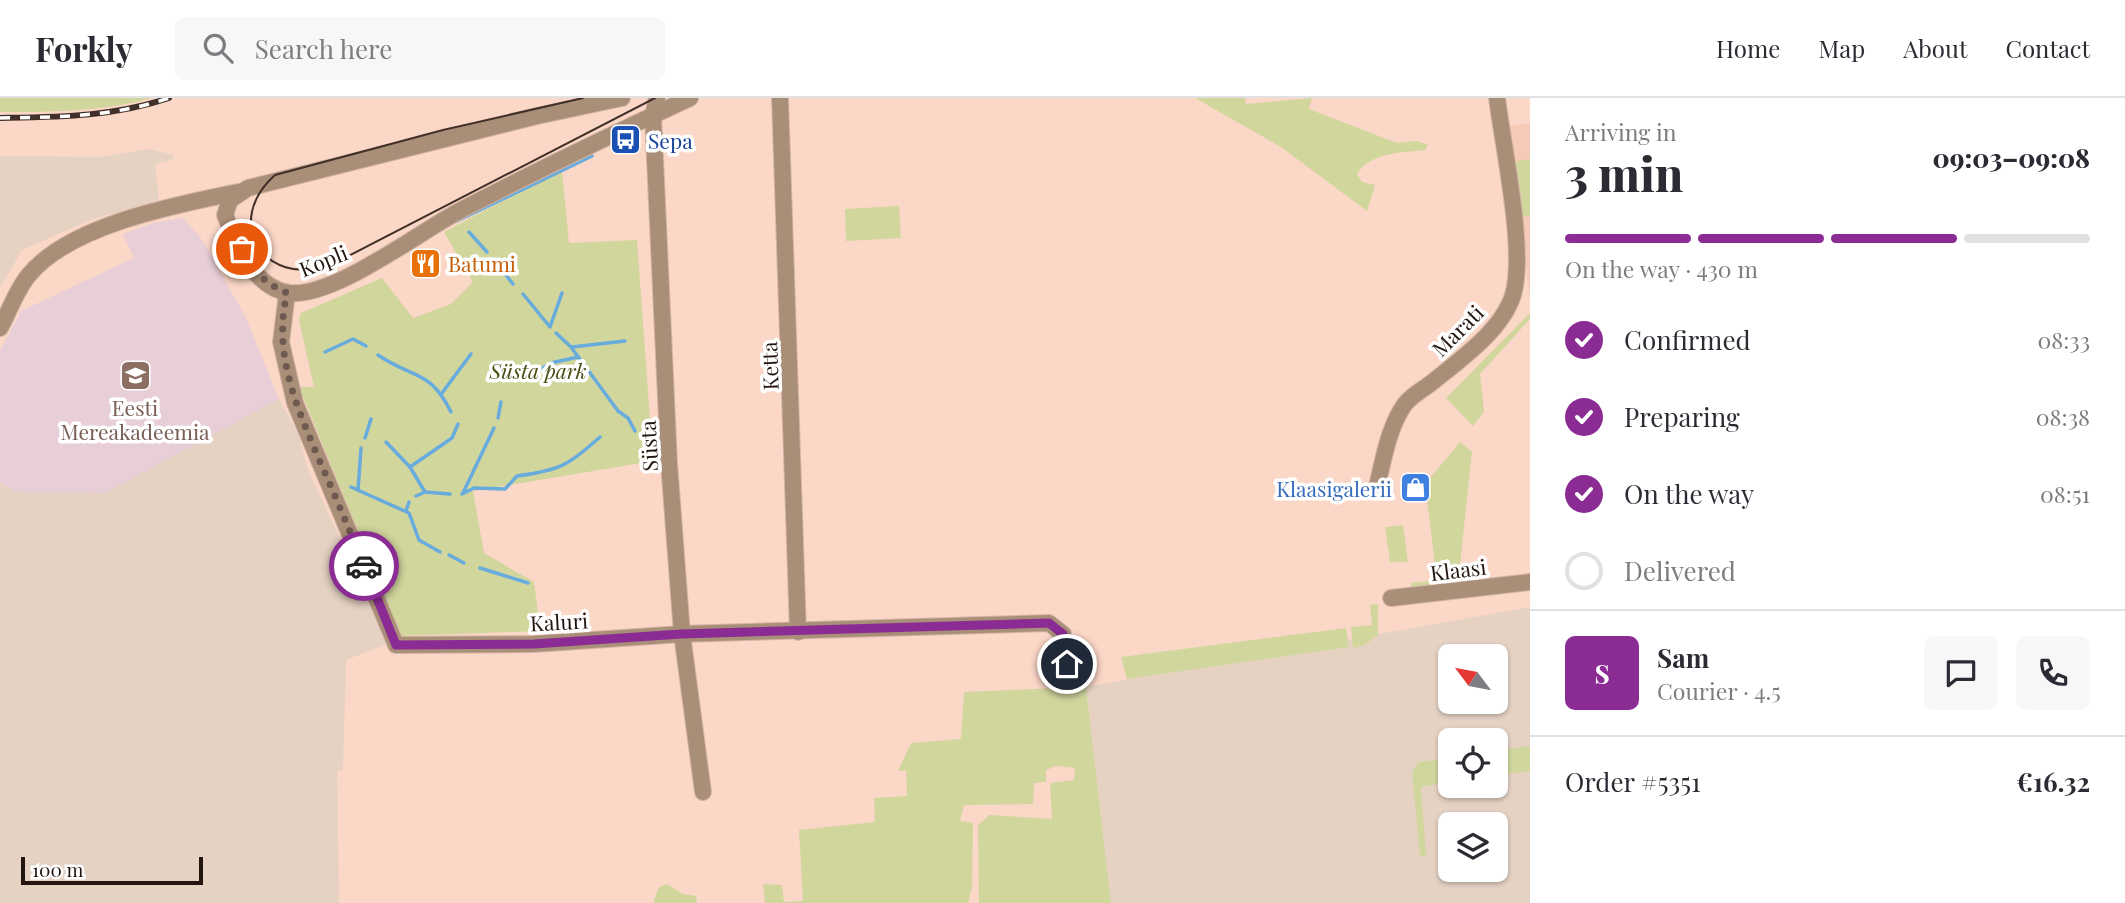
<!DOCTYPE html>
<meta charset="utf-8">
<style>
:root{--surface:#fff;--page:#f7f7f7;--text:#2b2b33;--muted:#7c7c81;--line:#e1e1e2;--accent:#8b2b94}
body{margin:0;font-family:"Playfair Display",serif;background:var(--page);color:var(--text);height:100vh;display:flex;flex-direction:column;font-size:26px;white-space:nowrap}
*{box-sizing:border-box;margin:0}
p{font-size:23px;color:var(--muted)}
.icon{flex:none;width:38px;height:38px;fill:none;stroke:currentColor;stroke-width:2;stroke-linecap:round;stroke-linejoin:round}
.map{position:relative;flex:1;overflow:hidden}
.details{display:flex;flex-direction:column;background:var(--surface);width:595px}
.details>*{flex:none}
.needle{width:46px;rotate:302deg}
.fabs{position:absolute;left:1438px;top:546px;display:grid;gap:14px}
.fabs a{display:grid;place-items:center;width:70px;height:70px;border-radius:10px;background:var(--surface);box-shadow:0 2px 5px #0004;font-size:35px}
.scale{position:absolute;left:21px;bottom:18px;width:182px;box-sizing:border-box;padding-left:7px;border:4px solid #231611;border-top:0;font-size:19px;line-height:24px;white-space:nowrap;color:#231611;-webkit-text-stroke:5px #fff;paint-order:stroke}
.pin{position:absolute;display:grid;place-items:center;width:60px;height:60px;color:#fff;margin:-30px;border:4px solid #fff;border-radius:50%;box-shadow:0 2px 7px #0007}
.courier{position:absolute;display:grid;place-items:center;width:70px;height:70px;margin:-35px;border:5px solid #8b2b94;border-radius:50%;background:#fff;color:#222;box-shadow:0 2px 9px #0007}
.headline em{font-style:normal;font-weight:800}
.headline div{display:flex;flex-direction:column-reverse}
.headline{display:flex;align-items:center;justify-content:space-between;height:119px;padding:0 35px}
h1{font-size:46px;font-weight:800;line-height:52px}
.bar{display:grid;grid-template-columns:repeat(4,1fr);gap:10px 7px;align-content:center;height:84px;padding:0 35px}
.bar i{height:9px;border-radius:5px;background:var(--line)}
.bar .current{background:var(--accent)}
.bar p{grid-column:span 4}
.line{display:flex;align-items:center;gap:18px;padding:0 35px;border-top:2px solid var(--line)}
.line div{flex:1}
.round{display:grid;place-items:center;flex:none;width:74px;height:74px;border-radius:10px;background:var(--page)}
ol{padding:0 35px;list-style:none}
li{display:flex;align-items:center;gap:21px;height:77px}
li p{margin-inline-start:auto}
li .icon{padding:7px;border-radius:50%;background:var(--accent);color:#fff;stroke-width:4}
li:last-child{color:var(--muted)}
li i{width:38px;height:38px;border:4px solid var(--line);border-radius:50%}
header{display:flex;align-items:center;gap:42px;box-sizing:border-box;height:98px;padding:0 35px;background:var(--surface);border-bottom:2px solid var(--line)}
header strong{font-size:33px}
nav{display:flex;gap:38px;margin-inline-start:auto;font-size:24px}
.search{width:490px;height:63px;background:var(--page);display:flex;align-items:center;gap:18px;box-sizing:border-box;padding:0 24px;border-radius:10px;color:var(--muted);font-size:26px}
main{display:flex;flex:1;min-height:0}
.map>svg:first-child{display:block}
</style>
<header>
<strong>Forkly</strong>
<div class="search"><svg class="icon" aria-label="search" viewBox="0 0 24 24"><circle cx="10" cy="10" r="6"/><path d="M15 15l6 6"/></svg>Search here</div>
<nav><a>Home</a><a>Map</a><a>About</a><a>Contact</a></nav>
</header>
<main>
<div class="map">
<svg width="1530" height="805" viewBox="0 0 1530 805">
<rect width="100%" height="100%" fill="#fbd7c7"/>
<!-- built -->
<path fill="#f5cab7" d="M1530,25V200L1510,28Z"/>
<!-- industrial -->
<g fill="#e5d2c3" fill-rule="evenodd">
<path d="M149,51L173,57V62L155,66L159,102L88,123L22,152L0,190V58L101,59Z"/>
<path d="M279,301L298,335L308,372L389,545L346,562L343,671L337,673L339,805H0V385L15,394Z"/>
<path d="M1530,509V805H1111L1086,589ZM1451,558H1496V604H1451ZM1451,642H1496V688H1451ZM1451,726H1496V772H1451Z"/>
</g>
<!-- education -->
<path fill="#e8ced6" d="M183,120L203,143L246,220L279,301L105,395L15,394L0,384V253L21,213L134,160L123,136L153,125Z"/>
<!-- green -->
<g fill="#d1d69d">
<path d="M0,0H152C101,14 53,14 0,14Z"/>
<path d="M1195,0H1245L1246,6L1312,0L1309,11L1397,45L1417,43L1428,47L1425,52C1400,55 1371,54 1357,76L1362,84L1375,87L1367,113L1281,49Z"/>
<path d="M1530,61V118L1521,119L1513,64Z"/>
<path d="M562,72L569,145L637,142L653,363L473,393L484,455L534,484L540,533L401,538L299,289H314L299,222L301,215L382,180L413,220L451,206L473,184L444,134Z"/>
<path d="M899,108L901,140L846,143L845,111Z"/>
<path d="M1530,215V221L1480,276L1484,314L1473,328L1446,300Z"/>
<path d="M1460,344L1472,354L1460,467L1437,488L1411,491V485L1437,482L1425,386Z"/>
<path d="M1403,427L1408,464H1390L1385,429Z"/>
<path d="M1378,506V537L1363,548L1353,550L1351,529L1372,527L1370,507Z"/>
<path d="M1346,530L1349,549L1127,581L1121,559Z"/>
<path d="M1086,589L1111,805H979L978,727L989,717L1052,721L1050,685L1074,682L1075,670L1056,668L1046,672V684L1034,685L1033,706L964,707L960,723L973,725L972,789L968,805H765L763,786L782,787L784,804L803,803L799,732L875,724L874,700L907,698L906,672L898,673L911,645L961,641L964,594Z"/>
<path d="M1530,648V673L1496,677V653Z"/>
<path d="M1451,660V683L1421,689L1426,758H1420L1412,674L1419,664Z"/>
<path d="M667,786L683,796L696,798L697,805H653L659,789Z"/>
</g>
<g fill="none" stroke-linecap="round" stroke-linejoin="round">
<!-- stream -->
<g stroke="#68abdd" stroke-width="3.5">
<path d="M457,123L592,58"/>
<path d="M469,134L487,154"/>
<path d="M494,162L513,186"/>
<path d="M523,196L550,229L562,195"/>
<path d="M556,235L571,249L618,313L628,320L635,333"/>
<path d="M572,249L625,243"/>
<path d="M325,254L353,241L366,248"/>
<path d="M378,257C413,281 430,271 451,314"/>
<path d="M538,273L551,265L578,259"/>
<path d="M442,295L471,256"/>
<path d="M498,320L501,304"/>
<path d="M365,340L371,321"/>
<path d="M386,344L410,369L425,394"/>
<path d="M410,369L452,340L458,326"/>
<path d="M351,389L409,415L419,442L440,454"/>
<path d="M358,392L361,350"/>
<path d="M463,395L494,330"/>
<path d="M462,396L474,390L505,391L517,378C561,372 567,368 600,339"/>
<path d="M416,398L425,394L450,396"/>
<path d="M406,413L409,404"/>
<path d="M449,457L464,465"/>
<path d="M480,470L528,485"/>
</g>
<defs>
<g id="minor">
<path d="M622,0L537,18L248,90L230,102L225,117C236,146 254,191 290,195C335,199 419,134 461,112C536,73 613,36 690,0"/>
<path d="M657,0L653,18L669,365L682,536L703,694"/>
<path d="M780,0L798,534"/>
<path d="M287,195L281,244L295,305L396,547L533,546L682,536L1049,525L1063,536L1067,566"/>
<path d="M0,230C9,214 16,193 28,178C69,127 175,107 238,94"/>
<path d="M1376,392C1383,365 1388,329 1405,306C1411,298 1422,292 1430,286C1458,263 1502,233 1513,197C1526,153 1503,49 1497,0"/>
<path d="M1391,500L1530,484"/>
</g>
</defs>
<!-- minor casing -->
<use href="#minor" stroke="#d4b4a6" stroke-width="18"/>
<!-- minor -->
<use href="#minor" stroke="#a98e78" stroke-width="16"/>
<!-- tram -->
<path stroke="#403029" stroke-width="2" d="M583,0L443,32L275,77C222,124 264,189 329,168L655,0"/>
<defs>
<path id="rail" d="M0,20C58,19 113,19 169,0"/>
</defs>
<!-- rail casing -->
<use href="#rail" stroke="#403029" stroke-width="6"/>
<!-- rail -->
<use href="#rail" stroke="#fff" stroke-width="3.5" stroke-dasharray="10" stroke-linecap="butt"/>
</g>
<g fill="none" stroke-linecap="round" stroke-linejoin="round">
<!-- done -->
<path stroke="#6f5a51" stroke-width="7" stroke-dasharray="0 12.6" d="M242,151C253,173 263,184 287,195C273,254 295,305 318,359C334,395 349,431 364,468"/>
<!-- route -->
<path stroke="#8b2b94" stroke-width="9" d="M364,468L396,547L534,546L681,536L1049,525L1063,536L1067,566"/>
</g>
<!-- icons -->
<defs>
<symbol id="bus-square" viewBox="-11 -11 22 22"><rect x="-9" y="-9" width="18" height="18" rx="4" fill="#1a4fb4" stroke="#fff"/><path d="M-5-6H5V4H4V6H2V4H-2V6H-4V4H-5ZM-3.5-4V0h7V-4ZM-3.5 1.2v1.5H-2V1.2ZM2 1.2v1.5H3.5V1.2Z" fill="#fff"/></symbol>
<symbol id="restaurant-square" viewBox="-11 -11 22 22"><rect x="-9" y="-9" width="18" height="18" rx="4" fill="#e8710a" stroke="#fff"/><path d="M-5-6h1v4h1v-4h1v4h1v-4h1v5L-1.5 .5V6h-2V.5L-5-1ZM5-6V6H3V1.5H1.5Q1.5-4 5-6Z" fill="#fff"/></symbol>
<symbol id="university-square" viewBox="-11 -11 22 22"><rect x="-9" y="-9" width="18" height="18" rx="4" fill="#8d6e63" stroke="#fff"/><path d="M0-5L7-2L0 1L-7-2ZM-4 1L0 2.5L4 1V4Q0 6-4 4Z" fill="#fff"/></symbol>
<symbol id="shop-square" viewBox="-11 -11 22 22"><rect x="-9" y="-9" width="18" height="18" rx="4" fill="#3f7fe0" stroke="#fff"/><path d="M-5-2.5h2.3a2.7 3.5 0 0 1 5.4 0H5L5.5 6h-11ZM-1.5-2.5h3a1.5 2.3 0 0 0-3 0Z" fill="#fff"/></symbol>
</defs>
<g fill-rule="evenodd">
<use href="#bus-square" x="608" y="24" width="35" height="35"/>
<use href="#restaurant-square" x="408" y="148" width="35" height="35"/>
<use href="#university-square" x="118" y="260" width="35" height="35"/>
<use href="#shop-square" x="1398" y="372" width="35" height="35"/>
</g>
<g text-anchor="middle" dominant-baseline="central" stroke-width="7" stroke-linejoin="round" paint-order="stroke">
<!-- transit labels -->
<g font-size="21" fill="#164399" stroke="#fff" text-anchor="start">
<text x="648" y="42">Sepa</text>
</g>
<!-- street labels -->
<g font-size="21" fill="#231611" stroke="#fff">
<text transform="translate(323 162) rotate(-22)">Kopli</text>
<text transform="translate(1457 232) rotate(-45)">Marati</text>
<text transform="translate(769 268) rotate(-92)">Ketta</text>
<text transform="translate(648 348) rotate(-93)">Süsta</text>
<text transform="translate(1458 471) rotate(-7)">Klaasi</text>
<text transform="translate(559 523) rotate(-3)">Kaluri</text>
</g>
<!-- food labels -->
<g font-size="21" fill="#c56008" stroke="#fff" text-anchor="start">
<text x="448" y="165">Batumi</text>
</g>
<!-- park labels -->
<g font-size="21" font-style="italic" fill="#4c4f15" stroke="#fff">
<text x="538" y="272">Süsta park</text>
</g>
<!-- education labels -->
<g font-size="21" fill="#785e54" stroke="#fff">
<text x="135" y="309">Eesti<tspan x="135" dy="24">Mereakadeemia</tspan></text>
</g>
<!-- shop labels -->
<g font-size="21" fill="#366cbe" stroke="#fff" text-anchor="end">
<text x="1392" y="390">Klaasigalerii</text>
</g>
</g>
</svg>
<div class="fabs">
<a><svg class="needle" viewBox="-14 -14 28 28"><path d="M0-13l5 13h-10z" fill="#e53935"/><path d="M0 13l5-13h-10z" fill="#7c7c81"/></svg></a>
<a><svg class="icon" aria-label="locate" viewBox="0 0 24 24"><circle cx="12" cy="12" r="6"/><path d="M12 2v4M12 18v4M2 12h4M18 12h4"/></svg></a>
<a><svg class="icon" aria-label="layers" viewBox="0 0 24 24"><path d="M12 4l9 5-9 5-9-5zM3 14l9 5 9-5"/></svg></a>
</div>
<div class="scale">100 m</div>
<div class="pin" style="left:242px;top:151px;background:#ea580c"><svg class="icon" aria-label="bag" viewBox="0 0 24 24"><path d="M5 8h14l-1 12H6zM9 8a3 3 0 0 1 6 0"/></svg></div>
<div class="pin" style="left:1067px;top:566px;background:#1f2937"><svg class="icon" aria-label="home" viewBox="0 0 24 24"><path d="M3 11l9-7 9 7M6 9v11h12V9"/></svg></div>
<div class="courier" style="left:364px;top:468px"><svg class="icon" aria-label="car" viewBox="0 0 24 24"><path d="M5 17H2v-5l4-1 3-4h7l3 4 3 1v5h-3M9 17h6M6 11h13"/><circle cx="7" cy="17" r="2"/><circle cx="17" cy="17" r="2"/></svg></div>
</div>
<section class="details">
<div class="headline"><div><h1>3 min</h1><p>Arriving in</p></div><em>09:03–09:08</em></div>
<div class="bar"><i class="current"></i><i class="current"></i><i class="current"></i><i></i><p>On the way · 430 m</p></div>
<ol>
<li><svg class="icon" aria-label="check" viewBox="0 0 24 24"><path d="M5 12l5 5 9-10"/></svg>Confirmed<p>08:33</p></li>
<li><svg class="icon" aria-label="check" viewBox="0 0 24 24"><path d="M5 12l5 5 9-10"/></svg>Preparing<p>08:38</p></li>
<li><svg class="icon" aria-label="check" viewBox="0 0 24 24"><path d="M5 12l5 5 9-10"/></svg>On the way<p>08:51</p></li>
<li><i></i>Delivered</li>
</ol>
<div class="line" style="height:126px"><b class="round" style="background:var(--accent);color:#fff">S</b><div><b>Sam</b><p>Courier · 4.5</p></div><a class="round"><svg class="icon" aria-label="chat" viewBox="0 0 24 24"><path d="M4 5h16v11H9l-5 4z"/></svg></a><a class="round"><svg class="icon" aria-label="phone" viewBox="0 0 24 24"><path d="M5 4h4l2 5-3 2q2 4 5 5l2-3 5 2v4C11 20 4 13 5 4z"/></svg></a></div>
<div class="line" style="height:91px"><div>Order #5351</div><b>€16.32</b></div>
</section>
</main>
